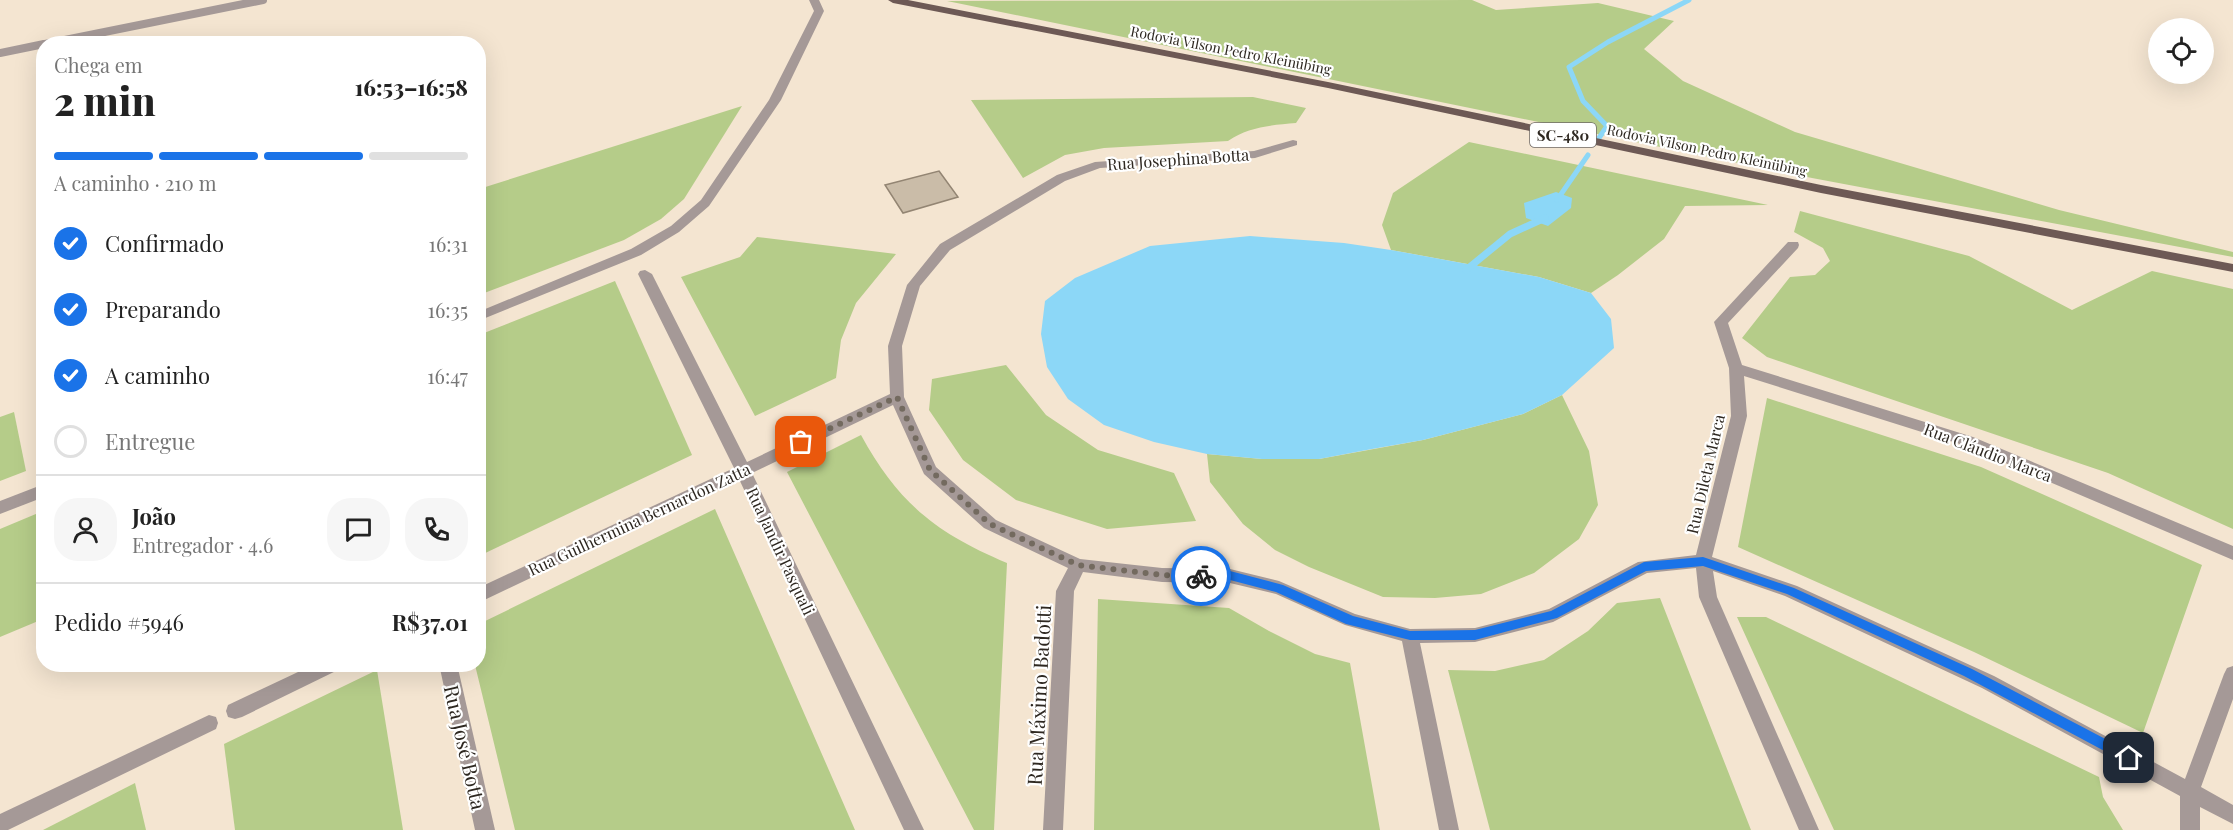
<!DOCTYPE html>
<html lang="pt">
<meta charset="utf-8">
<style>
:root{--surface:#fff;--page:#f6f6f6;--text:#222;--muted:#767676;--line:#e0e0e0;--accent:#1a73e8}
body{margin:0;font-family:"Playfair Display",serif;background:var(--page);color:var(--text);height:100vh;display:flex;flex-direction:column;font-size:22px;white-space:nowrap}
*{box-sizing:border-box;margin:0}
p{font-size:20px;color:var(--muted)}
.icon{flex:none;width:33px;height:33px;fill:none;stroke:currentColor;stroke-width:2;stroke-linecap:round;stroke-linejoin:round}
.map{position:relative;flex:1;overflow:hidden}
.drawer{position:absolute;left:36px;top:36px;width:450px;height:636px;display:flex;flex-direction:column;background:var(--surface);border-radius:24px;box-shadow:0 6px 24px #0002}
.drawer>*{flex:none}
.fabs{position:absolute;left:2148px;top:18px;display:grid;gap:12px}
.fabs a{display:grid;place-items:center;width:66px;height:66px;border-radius:50%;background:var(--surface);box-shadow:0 6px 24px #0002;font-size:30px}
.pin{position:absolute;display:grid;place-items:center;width:51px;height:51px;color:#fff;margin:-26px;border-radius:12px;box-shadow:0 3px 9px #0006}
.courier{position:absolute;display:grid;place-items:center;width:60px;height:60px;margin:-30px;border:4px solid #1a73e8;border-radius:50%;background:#fff;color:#222;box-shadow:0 2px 8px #0007}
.summary em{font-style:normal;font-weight:800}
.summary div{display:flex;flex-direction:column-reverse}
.summary{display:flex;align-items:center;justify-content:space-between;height:102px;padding:0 18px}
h1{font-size:39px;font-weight:800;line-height:45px}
.bar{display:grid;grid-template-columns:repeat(4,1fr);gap:9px 6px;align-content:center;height:72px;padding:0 18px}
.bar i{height:8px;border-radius:4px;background:var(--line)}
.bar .selected{background:var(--accent)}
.bar p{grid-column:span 4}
.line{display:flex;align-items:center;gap:15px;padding:0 18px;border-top:2px solid var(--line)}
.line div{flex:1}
.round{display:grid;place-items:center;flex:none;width:63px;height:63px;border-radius:24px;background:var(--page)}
ol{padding:0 18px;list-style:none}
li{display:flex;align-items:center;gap:18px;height:66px}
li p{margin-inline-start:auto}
li .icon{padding:6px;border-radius:50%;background:var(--accent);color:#fff;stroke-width:4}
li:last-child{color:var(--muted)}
li i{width:33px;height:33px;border:3px solid var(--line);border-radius:50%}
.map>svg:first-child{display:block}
</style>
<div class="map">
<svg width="2233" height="830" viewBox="0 0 2233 830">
<rect width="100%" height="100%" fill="#f4e5d1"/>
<!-- green -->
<g fill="#b5cc89">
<path d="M1472,0L1496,10L1598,3L1674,21L1644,49L1683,81L1795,132L2059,210L2233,252V257L1812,178L947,1Z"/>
<path d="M1253,97L1306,108L1296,123C1271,125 1248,127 1228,141L1104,148L1065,155L1023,178L971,100Z"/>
<path d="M742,106L684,199L661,219L624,240L479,295V189Z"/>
<path d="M1469,142L1768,205L1685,206L1664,239L1618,275L1591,293L1539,277L1391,250L1382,225L1393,193Z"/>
<path d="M1800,211L1969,256L2072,310L2152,271L2233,289V529L2108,473L1767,357L1742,338L1790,277L1815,275L1830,261L1823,248L1794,232Z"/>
<path d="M757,237L896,254L856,303L841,340L836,378L755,416L681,277L740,257Z"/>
<path d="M615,281L692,455L479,556V335Z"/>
<path d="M1006,365L1046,415L1098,450L1174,473L1196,521L1107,529L1016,500L963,460L929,410L932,379Z"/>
<path d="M1562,395L1589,451L1598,505L1579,539L1534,573L1481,594L1435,598L1383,597L1309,567L1275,550L1243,524L1210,482L1207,454L1262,459H1319L1423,440L1523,414Z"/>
<path d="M1767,398L1981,467L2202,565L2143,733L1974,652L1738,547Z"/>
<path d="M14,412L26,471L0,481V417Z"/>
<path d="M861,435C898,503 936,533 1007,563L994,830H974L787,472Z"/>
<path d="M715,509L855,830H515L475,665L478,664L479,624Z"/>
<path d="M43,511V619L0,637V529Z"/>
<path d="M1660,598L1751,830H1490L1448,670L1495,671L1544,660L1588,631L1617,603Z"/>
<path d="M1098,599L1229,608L1269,631L1315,654L1350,663L1380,830H1094Z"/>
<path d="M1737,617H1766L2099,777L2103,797L2123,830H1834Z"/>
<path d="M377,670L403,830H235L224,744Z"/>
<path d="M135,783L146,830H43Z"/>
</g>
<!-- water -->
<g fill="#8cd7f7">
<path d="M1556,192L1572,198L1571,208L1548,226L1526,218L1524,203Z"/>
<path d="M1250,236L1344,243L1391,250L1539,277L1591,293L1611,319L1614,348L1562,395L1523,414L1423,440L1372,449L1319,459H1262L1207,454L1154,442L1104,425L1068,399L1047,367L1041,334L1045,301L1075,278L1150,246Z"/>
</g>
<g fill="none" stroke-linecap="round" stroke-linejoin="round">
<!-- stream-far1 -->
<g stroke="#8cd7f7" stroke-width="5">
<path d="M1599,138L1607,126L1583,101L1569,67L1608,42L1689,0"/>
<path d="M1557,200L1588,155"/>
</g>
<!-- stream -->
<path stroke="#8cd7f7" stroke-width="7" d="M1466,270L1510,234L1545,218"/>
</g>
<!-- building -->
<path fill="#cabca8" stroke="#938573" stroke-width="1.5" d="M939,171L958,197L903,213L885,185Z"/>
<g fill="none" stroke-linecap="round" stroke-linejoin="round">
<!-- service -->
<g stroke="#a59997" stroke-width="8">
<path d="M45,44L263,0"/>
<path d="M0,53L44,44"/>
</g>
<!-- minor -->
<g fill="#a59997" fill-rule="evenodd">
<path d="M809,0H819L824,11L781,100L709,206L679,232L641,255L478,321V312L631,249L671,226L701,200L769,100L814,11Z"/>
<path d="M1293,140L1297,141V145L1255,158L1100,168L1065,181L950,250L920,286L902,346L904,397L936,467L996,520L1080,559L1162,568L1230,569L1279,581L1355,614L1410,629L1475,628L1549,609L1638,562L1696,555L1731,416L1729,368L1714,322L1788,242H1798L1799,245L1798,248L1728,323L1742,365L1973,437L2233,546V560L1963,445L1744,376L1747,416L1712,557L1797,586L1994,676L2185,779L2224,674L2227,668L2233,666V699L2201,787L2233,805V824L2200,807V830H2180V796L1982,688L1785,596L1713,571L1717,597L1819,830H1799L1699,597L1696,568L1647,573L1553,622L1475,642L1420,643L1459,830H1439L1402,641L1345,625L1276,594L1230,583L1162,582L1083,572L1074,591L1063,830H1043L1056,591L1068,568L984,528L924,474L893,405L752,473L924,830H904L739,479L478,603V588L734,468L638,274L640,271L645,270L652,274L747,462L890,394L888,346L907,285L940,244L1057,175L1095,162L1254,151Z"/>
<path d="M44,484V497L0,514V501Z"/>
<path d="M315,664H343L340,669L242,717L235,719L228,717L226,711L228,705Z"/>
<path d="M439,664H457L495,830H475Z"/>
<path d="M209,715L216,717L218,723L216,729L8,830H0V814Z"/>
</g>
<!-- primary -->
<path fill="#6d5955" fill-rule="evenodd" d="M888,0H908L1328,82L1821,185L2233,264V272L1821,193L1328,88L893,3Z"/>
</g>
<!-- route -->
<path fill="#1a73e8" d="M1703,557L1794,588L1972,669L2134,754L2135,758L2134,762H2125L1964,676L1787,594L1703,566L1646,571L1557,618L1475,640H1410L1346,624L1276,592L1230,580H1201L1195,576L1201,571H1230L1283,585L1353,616L1410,631L1475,630L1551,611L1644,562Z"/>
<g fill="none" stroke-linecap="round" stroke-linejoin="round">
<!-- done -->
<path stroke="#736a5f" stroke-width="6" stroke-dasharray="0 10.8" d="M801,442L897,397L930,470L990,524L1078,565L1162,575L1201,576"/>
</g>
<g text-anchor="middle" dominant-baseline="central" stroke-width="4.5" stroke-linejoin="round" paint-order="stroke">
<!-- far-street labels -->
<g font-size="14" fill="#2e2821" stroke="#fff">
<text transform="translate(1231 50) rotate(11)">Rodovia Vilson Pedro Kleinübing</text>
<text transform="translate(1707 150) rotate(12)">Rodovia Vilson Pedro Kleinübing</text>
</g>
<!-- shield labels -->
<rect fill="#fff" stroke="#6d6864" stroke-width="1.5" x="1530" y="123" width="66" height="24" rx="4.5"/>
<g font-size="15" font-weight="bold" fill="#2e2821">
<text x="1563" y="135">SC-480</text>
</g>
<!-- street labels -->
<g font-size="16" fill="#2e2821" stroke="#fff">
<text transform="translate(1178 159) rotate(-4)">Rua Josephina Botta</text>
<text transform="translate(1988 452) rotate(21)">Rua Cláudio Marca</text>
<text transform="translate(1705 474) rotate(-77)">Rua Dileta Marca</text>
<text transform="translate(639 519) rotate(-25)">Rua Guilhermina Bernardon Zatta</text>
<text transform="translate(781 551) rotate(65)">Rua Jandir Pasquali</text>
</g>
<!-- near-street labels -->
<g font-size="20" fill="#2e2821" stroke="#fff">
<text transform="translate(1038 695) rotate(-87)">Rua Máximo Badotti</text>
<text transform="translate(466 747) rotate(77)">Rua José Botta</text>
</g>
</g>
</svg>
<div class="fabs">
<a><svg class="icon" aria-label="locate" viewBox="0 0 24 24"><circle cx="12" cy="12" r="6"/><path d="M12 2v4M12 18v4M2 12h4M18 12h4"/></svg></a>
</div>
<div class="pin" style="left:801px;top:442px;background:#ea580c"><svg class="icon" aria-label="bag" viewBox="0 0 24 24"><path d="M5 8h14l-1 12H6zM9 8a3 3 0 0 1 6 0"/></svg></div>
<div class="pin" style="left:2129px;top:758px;background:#1f2937"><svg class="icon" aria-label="home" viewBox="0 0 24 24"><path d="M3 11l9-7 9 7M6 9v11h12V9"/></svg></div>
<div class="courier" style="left:1201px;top:576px"><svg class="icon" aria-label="bike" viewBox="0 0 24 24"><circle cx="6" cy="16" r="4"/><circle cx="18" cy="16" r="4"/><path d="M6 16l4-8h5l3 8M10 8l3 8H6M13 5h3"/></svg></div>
<section class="drawer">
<div class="summary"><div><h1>2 min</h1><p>Chega em</p></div><em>16:53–16:58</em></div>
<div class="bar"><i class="selected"></i><i class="selected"></i><i class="selected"></i><i></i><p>A caminho · 210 m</p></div>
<ol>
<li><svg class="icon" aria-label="check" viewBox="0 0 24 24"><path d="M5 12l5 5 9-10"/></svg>Confirmado<p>16:31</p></li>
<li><svg class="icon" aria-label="check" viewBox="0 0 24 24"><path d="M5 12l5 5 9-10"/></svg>Preparando<p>16:35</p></li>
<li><svg class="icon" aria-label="check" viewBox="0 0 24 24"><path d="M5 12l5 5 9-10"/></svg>A caminho<p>16:47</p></li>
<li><i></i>Entregue</li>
</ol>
<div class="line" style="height:108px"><a class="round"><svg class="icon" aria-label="person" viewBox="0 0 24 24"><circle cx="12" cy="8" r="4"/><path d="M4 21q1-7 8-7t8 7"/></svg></a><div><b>João</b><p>Entregador · 4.6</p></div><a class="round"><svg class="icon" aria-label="chat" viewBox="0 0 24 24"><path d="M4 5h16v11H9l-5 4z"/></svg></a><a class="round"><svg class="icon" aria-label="phone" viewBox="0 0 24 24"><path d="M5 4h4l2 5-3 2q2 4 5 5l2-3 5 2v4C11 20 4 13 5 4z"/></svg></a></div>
<div class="line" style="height:78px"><div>Pedido #5946</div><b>R$37.01</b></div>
</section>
</div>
